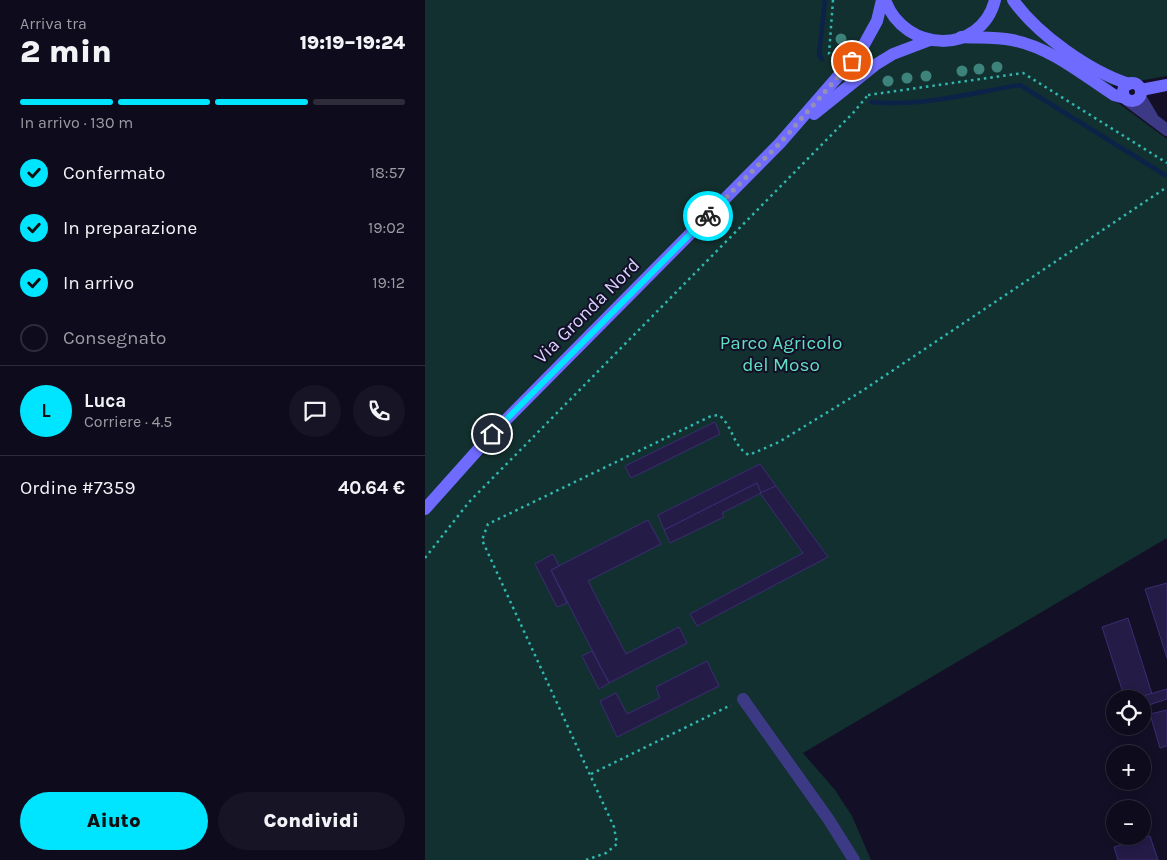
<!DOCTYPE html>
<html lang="it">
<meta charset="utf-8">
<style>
:root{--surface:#0e0b1c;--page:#171425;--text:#f1f3f6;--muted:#9b9ba3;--line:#2e2b3b;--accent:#00e5ff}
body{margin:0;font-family:Karla,sans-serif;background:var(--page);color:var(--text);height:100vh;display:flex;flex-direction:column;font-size:19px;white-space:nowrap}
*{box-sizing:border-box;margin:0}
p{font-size:16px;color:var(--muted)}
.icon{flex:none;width:28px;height:28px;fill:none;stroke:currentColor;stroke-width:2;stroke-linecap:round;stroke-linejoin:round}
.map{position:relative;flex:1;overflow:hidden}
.panel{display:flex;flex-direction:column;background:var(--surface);width:425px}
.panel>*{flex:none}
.fabs{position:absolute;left:681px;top:690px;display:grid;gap:10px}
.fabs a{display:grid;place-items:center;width:45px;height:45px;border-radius:50%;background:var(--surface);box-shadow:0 2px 8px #0003,0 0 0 1px var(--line);font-size:25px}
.pin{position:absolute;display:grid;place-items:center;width:42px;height:42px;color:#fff;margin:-21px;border:2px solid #fff;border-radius:50%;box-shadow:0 1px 5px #0007}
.courier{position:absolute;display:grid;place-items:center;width:50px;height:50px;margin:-25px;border:4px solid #00e5ff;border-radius:50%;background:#fff;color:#222;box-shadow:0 1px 6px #0007}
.headline em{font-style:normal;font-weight:800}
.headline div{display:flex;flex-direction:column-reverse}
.headline{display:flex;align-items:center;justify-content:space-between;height:85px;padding:0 20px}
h1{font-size:32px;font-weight:800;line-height:38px}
.bar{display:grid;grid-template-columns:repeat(4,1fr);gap:8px 5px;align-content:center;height:60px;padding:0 20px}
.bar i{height:6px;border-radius:4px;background:var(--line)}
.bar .active{background:var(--accent)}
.bar p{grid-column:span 4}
.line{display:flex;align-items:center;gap:12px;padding:0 20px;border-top:1px solid var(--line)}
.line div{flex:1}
.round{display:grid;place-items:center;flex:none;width:52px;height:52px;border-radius:26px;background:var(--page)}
ol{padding:0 20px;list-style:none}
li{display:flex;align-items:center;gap:15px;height:55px}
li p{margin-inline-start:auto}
li .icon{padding:5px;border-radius:50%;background:var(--accent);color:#111;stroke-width:4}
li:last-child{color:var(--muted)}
li i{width:28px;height:28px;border:2px solid var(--line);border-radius:50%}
.button{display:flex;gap:10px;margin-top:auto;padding:10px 20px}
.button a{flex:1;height:58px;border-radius:30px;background:var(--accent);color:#111;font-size:20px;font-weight:800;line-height:58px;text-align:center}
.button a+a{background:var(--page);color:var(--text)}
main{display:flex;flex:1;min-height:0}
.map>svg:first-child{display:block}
</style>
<main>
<section class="panel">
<div class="headline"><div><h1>2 min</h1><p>Arriva tra</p></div><em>19:19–19:24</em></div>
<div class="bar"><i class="active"></i><i class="active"></i><i class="active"></i><i></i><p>In arrivo · 130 m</p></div>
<ol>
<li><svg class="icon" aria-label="check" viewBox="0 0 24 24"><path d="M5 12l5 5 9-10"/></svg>Confermato<p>18:57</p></li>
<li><svg class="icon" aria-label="check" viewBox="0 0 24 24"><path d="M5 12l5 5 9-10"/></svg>In preparazione<p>19:02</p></li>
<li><svg class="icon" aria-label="check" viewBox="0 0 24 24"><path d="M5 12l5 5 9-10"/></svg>In arrivo<p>19:12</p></li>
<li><i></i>Consegnato</li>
</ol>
<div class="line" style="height:90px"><b class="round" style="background:var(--accent);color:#111">L</b><div><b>Luca</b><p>Corriere · 4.5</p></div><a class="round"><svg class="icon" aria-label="chat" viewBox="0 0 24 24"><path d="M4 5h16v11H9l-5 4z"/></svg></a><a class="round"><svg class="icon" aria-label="phone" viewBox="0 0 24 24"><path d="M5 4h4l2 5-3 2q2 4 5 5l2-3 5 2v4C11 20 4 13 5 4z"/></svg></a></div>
<div class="line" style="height:65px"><div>Ordine #7359</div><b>40.64 €</b></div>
<div class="button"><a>Aiuto</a><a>Condividi</a></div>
</section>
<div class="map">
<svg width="742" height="860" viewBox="0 0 742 860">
<rect width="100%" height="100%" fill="#130f26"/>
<!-- green -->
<path fill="#12302f" d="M0,0H742V76L673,88L742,139V538L378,753L410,790L427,816L446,860H0Z"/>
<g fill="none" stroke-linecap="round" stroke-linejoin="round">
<!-- stream -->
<g stroke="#0c2248" stroke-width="4.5">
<path d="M397,59L394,55L400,0"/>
<path d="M447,102C495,107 547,93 595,85L740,175"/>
</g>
</g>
<!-- building -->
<g fill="#241b47" stroke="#3b2d73">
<path d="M290,422L295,434L206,478L200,466Z"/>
<path d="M335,464L351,486L336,493L332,483L239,530L233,515Z"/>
<path d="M332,483L336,493L297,513L299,517L245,543L239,530Z"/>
<path d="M351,486L403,557L272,626L265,614L378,553L335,493Z"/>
<path d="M223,520L236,544L163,581L201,654L254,627L262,643L184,683L126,570Z"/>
<path d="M128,554L134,566L126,570L142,603L132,607L110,564Z"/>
<path d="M742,583V658L720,589Z"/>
<path d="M703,618L727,694L711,699H700L677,627Z"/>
<path d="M167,651L184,683L174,689L157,656Z"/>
<path d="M282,661L294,686L192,737L175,701L191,693L202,714L235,698L231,687Z"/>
<path d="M742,689V699L721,706L718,696Z"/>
<path d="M742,710V746L735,748L725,714Z"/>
<path d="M725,836L733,860H693L689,847Z"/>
</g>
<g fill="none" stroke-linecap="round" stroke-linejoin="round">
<!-- path -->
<g stroke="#2fb8b0" stroke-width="2.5" stroke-dasharray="2.5 4" stroke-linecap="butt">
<path d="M408,0L404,54L410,61"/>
<path d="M443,95L598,73L742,163"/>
<path d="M0,558L44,502L428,113L443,95"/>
<path d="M166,774L306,705"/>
<path d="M161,860L181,853L192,844L189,827L57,540L63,524L286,416L294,415C308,426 308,447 324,455L354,442L437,391L742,187"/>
</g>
<!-- minor -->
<g stroke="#3d3a85" stroke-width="12">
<path d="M715,97L727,117"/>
<path d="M702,100L742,130"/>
<path d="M318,699L404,820L429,860"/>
</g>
<!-- secondary -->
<g stroke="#6f6bff" stroke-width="12">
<path d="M460,0C480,54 556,55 570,0"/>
<path d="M588,0C612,34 664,71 704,84"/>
<path d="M536,37C553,38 570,37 587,40C625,47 658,75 689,95L700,98"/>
<circle cx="707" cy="92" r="9"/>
<path d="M716,90L742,85"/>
<path d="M389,114L450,65L468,54L505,40"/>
<path d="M0,509L67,434L355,143L436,50L452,21L457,0"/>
</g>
</g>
<!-- trees -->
<g fill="#3d827b">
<circle cx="416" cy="39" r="5.5"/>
<circle cx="572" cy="67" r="5.5"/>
<circle cx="554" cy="69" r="5.5"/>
<circle cx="537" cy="71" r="5.5"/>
<circle cx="501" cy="76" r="5.5"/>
<circle cx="482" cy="78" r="5.5"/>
<circle cx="463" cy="81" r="5.5"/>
</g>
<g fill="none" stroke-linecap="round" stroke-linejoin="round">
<!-- done -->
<path stroke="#948fb3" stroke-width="5" stroke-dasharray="0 9" d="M283,216L355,143L427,61"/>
<!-- route -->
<path stroke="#00e5ff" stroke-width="6" d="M67,434L283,216"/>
</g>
<g text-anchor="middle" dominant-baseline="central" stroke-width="4" stroke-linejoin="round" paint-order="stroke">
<!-- street labels -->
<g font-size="19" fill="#d9d4ff" stroke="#130f26">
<text transform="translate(162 311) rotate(-45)">Via Gronda Nord</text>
</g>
<!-- park labels -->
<g font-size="19" fill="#5fe0c0" stroke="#130f26">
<text x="356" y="343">Parco Agricolo<tspan x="356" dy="22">del Moso</tspan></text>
</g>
</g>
</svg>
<div class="fabs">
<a><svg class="icon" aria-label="locate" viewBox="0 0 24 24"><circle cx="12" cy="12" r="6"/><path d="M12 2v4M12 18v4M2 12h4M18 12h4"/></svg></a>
<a>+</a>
<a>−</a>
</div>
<div class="pin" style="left:427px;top:61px;background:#ea580c"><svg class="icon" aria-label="bag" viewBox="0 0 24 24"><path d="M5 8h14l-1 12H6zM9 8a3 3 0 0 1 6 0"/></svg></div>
<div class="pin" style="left:67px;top:434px;background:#1f2937"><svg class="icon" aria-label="home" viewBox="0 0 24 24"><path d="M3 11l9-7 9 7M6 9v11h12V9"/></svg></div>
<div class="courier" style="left:283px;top:216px"><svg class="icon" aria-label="bike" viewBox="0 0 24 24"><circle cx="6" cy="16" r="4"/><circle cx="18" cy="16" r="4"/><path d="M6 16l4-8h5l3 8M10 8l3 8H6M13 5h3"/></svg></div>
</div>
</main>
